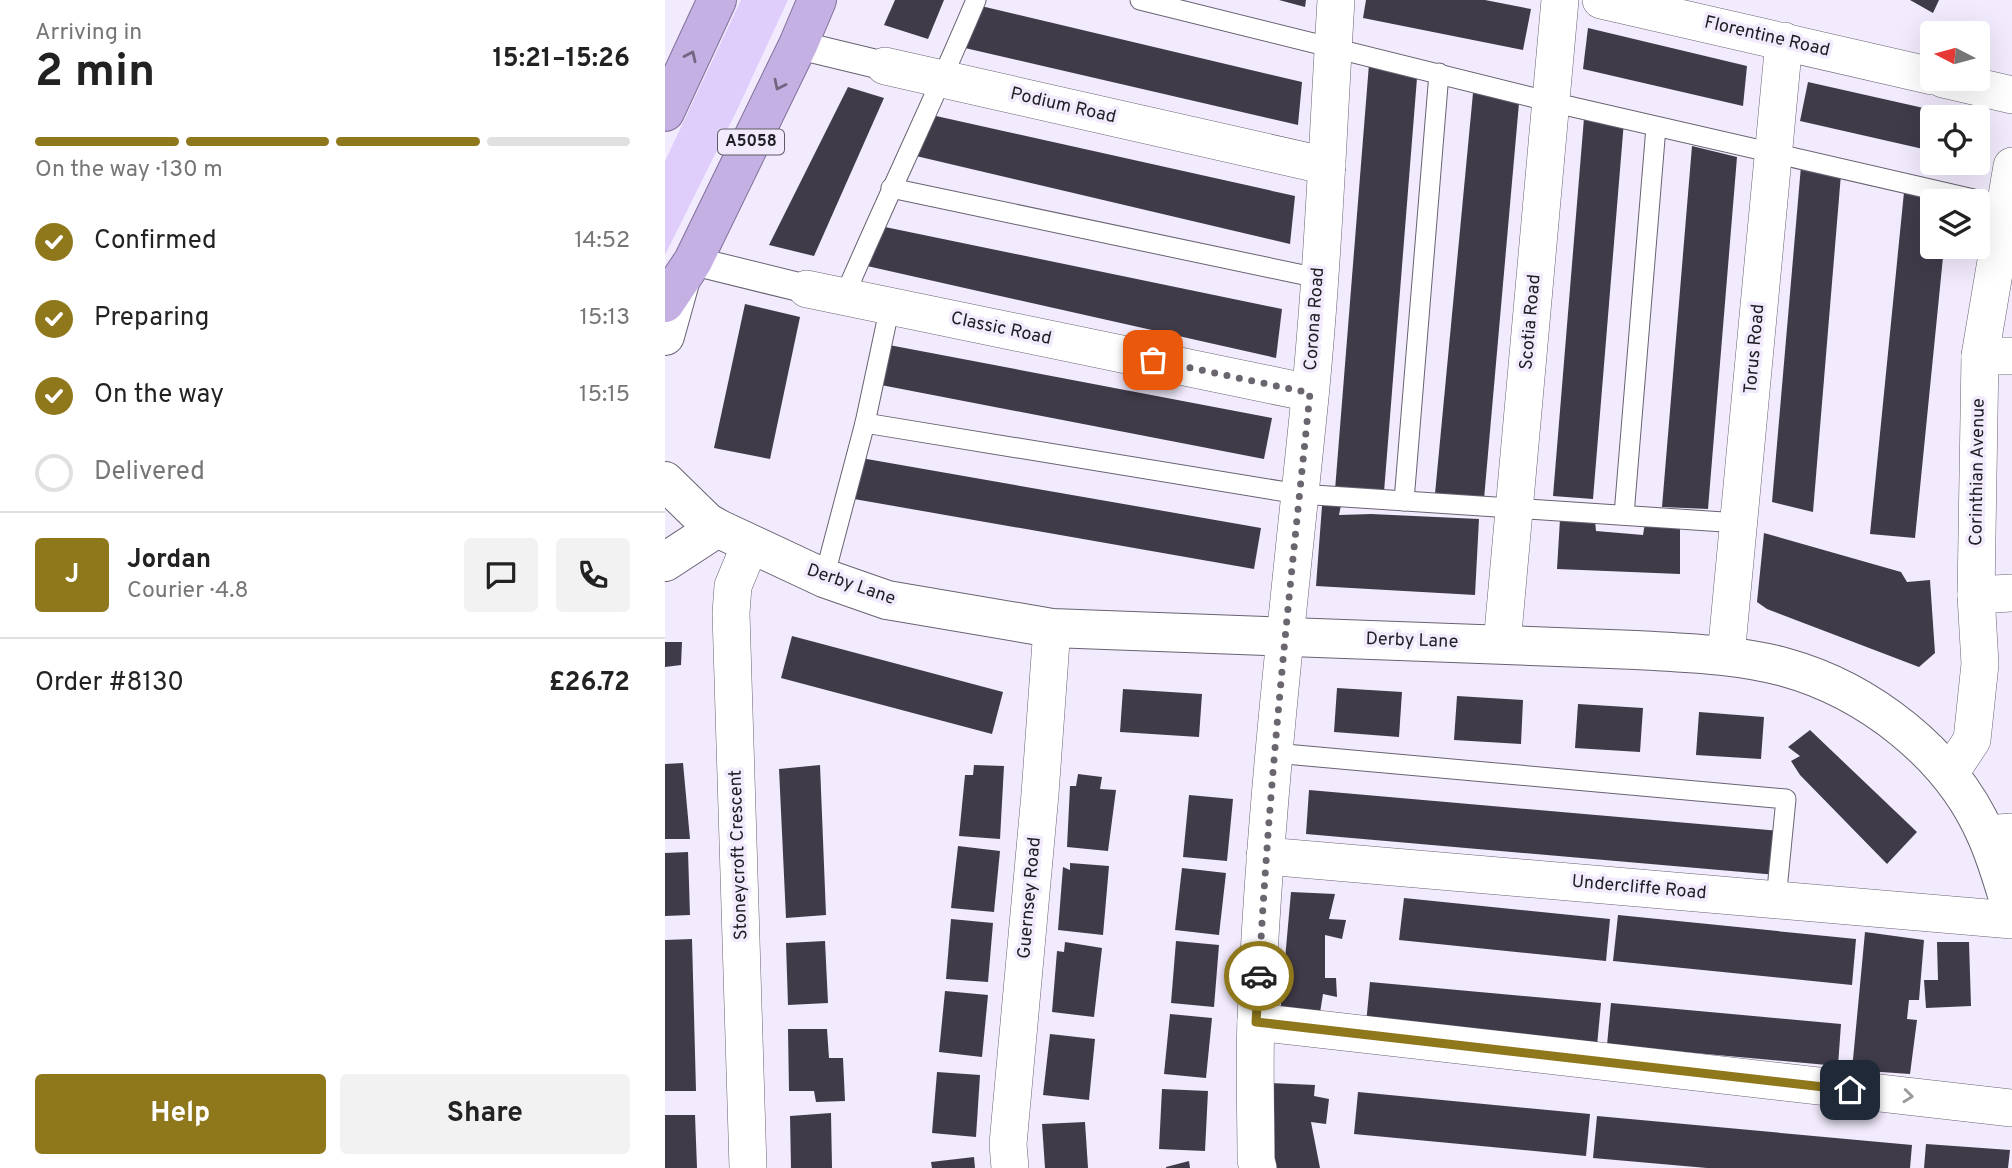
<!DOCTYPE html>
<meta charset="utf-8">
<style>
:root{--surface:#fff;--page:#f2f2f2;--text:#222;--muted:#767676;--line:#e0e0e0;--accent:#8f771c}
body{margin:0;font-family:Overpass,sans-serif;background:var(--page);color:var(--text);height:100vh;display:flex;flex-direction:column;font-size:26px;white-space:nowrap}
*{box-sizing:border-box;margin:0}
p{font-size:23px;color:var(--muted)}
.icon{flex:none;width:38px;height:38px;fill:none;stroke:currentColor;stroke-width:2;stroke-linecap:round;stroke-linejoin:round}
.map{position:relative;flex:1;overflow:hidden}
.details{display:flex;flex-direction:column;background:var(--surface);width:665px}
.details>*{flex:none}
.needle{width:46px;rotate:276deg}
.controls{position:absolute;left:1255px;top:21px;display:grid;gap:14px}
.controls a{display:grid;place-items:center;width:70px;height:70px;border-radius:7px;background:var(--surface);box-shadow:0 7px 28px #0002;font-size:35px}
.pin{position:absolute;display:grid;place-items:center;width:60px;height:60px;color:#fff;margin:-30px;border-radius:14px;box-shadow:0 4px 10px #0006}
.courier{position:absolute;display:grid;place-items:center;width:70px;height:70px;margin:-35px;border:5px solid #8f771c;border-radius:50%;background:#fff;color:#222;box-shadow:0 2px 9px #0007}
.head em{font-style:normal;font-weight:700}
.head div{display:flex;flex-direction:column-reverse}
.head{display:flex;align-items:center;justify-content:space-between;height:119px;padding:0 35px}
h1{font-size:46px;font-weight:700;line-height:52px}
.bar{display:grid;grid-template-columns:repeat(4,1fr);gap:10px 7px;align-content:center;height:84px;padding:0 35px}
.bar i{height:9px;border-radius:5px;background:var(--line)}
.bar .current{background:var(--accent)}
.bar p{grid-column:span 4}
.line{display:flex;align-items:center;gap:18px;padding:0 35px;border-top:2px solid var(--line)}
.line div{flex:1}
.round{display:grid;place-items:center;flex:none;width:74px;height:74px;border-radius:7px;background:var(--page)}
ol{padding:0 35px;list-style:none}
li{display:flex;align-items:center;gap:21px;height:77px}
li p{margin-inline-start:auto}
li .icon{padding:7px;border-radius:50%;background:var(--accent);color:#fff;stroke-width:4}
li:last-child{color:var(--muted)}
li i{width:38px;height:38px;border:4px solid var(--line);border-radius:50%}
.button{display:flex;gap:14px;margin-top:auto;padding:14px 35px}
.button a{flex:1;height:80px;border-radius:7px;background:var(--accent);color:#fff;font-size:28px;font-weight:700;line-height:80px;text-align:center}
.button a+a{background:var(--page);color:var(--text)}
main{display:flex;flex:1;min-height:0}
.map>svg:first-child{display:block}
</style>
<main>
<section class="details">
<div class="head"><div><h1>2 min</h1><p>Arriving in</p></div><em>15:21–15:26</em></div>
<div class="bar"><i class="current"></i><i class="current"></i><i class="current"></i><i></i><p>On the way · 130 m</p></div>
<ol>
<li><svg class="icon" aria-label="check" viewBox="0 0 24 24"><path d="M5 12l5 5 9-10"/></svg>Confirmed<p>14:52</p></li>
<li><svg class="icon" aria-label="check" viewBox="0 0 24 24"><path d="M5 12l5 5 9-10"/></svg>Preparing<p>15:13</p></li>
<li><svg class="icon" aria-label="check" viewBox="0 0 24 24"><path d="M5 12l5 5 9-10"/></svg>On the way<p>15:15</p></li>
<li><i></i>Delivered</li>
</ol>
<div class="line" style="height:126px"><b class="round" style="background:var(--accent);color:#fff">J</b><div><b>Jordan</b><p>Courier · 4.8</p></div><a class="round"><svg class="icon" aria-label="chat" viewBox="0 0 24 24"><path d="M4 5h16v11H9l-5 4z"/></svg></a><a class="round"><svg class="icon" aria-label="phone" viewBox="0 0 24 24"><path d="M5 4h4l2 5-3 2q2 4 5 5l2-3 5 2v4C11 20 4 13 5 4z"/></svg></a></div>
<div class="line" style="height:91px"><div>Order #8130</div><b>£26.72</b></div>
<div class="button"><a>Help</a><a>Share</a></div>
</section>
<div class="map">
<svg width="1347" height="1168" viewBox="0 0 1347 1168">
<rect width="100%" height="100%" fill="#f2ebfd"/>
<!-- green -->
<path fill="#dfcdfb" d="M76,0H123L73,108L0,255V161Z"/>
<!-- building -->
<g fill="#403b49">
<path d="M230,0H279L263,39L219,25Z"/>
<path d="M614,0H641L640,7Z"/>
<path d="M701,0H820L866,9L858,50L698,18Z"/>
<path d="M1245,0H1274L1268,13Z"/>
<path d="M316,6L637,82L633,125L300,48Z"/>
<path d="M923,28L1082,66L1078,106L918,69Z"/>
<path d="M704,64L752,78L719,492L670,490Z"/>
<path d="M1143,82L1294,116V117H1267V151L1135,121Z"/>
<path d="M183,87L219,98L149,256L104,245Z"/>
<path d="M808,93L854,103L819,499L770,494Z"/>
<path d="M271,116L630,196L625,244L251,156Z"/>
<path d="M919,118L959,121L928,499L888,496Z"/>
<path d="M1027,146L1072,157L1043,509L997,507Z"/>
<path d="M1136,166L1176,174L1148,512L1107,502Z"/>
<path d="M1239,192L1284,201H1267V247H1279L1250,538L1205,534Z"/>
<path d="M220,227L617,309L611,358L202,266Z"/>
<path d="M80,304L135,317L105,459L49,448Z"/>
<path d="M224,345L607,418L599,459L216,385Z"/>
<path d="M196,458L596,528L589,569L189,499Z"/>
<path d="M676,505L674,515L706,514L814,519L810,595L651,586L657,506Z"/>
<path d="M895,519L930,520L931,531L978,535L980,523H1015V574L892,569Z"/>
<path d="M1099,533L1236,572L1242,582L1265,580L1270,653L1254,667L1102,609L1092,602Z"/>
<path d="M127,636L338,692L327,734L116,678Z"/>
<path d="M0,642H17L16,665L0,667Z"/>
<path d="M672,688L737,692L734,737L669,732Z"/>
<path d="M458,689L537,694L534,737L455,732Z"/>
<path d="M792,696L858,700L856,744L789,740Z"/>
<path d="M913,704L978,708L975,752L910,748Z"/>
<path d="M1034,712L1099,717L1096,759L1031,755Z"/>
<path d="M1145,730L1252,832L1222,864L1135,775L1126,761L1135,756L1123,747Z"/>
<path d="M18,763L25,839H0V764Z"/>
<path d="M155,765L161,915L121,918L114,769Z"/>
<path d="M309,765L339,766L335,839L294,836L300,775H308Z"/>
<path d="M413,774L437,777L435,789L451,790L443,851L402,847L405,786H411Z"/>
<path d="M644,790L1115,831L1112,875L641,834Z"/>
<path d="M524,795L568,799L562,861L518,857Z"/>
<path d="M293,846L335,851L329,912L286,908Z"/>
<path d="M23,852L25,915L0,916V853Z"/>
<path d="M405,863L444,866L438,935L393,930L398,867L405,870Z"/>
<path d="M517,868L561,873L554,935L510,930Z"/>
<path d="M626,892L670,894L664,919L681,920L677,939L660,935V978H671L672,997L658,994L654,1019L615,1015Z"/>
<path d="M739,898L945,919L941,961L734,940Z"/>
<path d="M953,915L1191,939L1187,985L948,961Z"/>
<path d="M286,919L328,923L323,982L281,979Z"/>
<path d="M1200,932L1259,940L1254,1000H1244L1242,1019L1252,1020L1245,1074L1187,1070Z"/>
<path d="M27,939L31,1091H0V940Z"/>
<path d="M160,941L163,1003L123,1005L121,943Z"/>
<path d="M511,941L554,945L549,1007L506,1003Z"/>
<path d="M400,942L437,948L429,1017L387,1012L392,951L399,952Z"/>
<path d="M1272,942H1304L1306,1006L1261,1008L1259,980H1273Z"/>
<path d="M705,982L936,1003L932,1046L701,1024Z"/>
<path d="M280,991L323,995L317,1057L274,1052Z"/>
<path d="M946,1003L1176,1024L1173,1066L942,1045Z"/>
<path d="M505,1014L547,1018L541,1078L499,1074Z"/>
<path d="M123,1029H162L164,1058H178L180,1101L151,1102L149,1091H124Z"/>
<path d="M385,1034L430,1039L424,1100L378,1095Z"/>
<path d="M272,1072L315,1075L311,1137L267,1133Z"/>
<path d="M605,1083L650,1085L649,1096L664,1099L661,1124L646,1122L655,1168H606Z"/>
<path d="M497,1089L543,1091L540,1151L494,1149Z"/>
<path d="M693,1092L925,1114L921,1156L689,1134Z"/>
<path d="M166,1113L167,1168H126L125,1116Z"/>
<path d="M0,1115H30L32,1168H0Z"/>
<path d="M932,1116L1247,1145L1245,1168H1042L928,1158Z"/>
<path d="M420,1122L423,1168H380L377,1124Z"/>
<path d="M1261,1144L1345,1150L1343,1168H1259Z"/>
<path d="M309,1157L310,1168H267L266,1162Z"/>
<path d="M524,1161L525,1168H501V1167Z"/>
</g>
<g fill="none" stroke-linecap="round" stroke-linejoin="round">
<defs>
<g id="service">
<path d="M475,0L886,102L1339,206"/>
<path d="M226,188L653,278"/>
<path d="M179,297C222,197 269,100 311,0"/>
<path d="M200,423L634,494L1074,523"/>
<path d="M739,501L774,73"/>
<path d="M959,515L991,127"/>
<path d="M159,578L200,423L225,306"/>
<path d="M609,753L1121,799L1111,900"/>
</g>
<g id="pedestrian">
<path d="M133,45L220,66"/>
<path d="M28,261L142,289"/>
</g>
<g id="minor">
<path d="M936,0L1267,76"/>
<path d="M220,66L662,166"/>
<path d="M1278,79L1347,95"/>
<path d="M142,289L645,393"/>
<path d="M1315,356H1347"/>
<path d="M1311,595L1347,593"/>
<path d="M837,644L895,0"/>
<path d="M1061,656L1119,41"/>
<path d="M1285,773L1307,740L1315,664L1311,595L1315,356L1347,166"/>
<path d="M1321,834L1347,832"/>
<path d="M600,856L1347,920"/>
<path d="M591,1022L1347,1108"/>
<path d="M83,1168L66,613L68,586L85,545"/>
<path d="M345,1168L343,1144L375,794L387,628"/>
<path d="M593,1168L591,1160C591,1113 589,1066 591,1020C599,811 624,604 645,397C658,265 663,132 671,0"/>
</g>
<g id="tertiary">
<path d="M0,336L15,282"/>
<path d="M0,481L42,522L52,528L159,578L222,600L387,628L971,650C1020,653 1071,654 1119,667C1203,690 1286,754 1321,835C1332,859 1339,886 1347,911"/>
<path d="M0,562L52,528"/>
</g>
<g id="trunk">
<path d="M0,112L52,0"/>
<path d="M0,303L28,261L133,45L152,0"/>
</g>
</defs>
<!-- service casing -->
<use href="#service" stroke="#686271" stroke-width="21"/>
<!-- pedestrian casing -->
<use href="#pedestrian" stroke="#686271" stroke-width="30"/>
<!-- minor casing -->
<use href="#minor" stroke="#686271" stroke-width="38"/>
<!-- tertiary casing -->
<use href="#tertiary" stroke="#686271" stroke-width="40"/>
<!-- trunk casing -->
<use href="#trunk" stroke="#81709b" stroke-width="40"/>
<!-- service -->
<use href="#service" stroke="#fff" stroke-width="19"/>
<!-- pedestrian -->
<use href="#pedestrian" stroke="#fff" stroke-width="28"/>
<!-- minor -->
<use href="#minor" stroke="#fff" stroke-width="37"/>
<!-- tertiary -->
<use href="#tertiary" stroke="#fff" stroke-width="38"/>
<!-- trunk -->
<use href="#trunk" stroke="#c4b0e2" stroke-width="38"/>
</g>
<!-- one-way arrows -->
<defs><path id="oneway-chevron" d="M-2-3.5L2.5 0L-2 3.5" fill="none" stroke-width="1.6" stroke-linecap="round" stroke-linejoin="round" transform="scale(1.75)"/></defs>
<g stroke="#726682">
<use href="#oneway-chevron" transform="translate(26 56) rotate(-65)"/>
<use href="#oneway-chevron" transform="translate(114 85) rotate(116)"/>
</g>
<use stroke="#9b999c" href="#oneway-chevron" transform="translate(1243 1096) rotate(6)"/>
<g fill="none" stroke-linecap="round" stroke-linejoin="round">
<!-- done -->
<path stroke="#6a656f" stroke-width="7" stroke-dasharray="0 12.6" d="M488,360L645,393C625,587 604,781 594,976"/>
<!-- route -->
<path stroke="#8f771c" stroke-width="9" d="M594,976L591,1022L1185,1090"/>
</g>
<g text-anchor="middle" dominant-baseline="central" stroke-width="7" stroke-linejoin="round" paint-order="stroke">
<!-- shield labels -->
<rect fill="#f2ebfd" stroke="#5f5b64" stroke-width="2" x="53" y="129.5" width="66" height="25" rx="5"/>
<g font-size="16" font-weight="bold" fill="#201d23">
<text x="86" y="142">A5058</text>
</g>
<!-- street labels -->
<g font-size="18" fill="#201d23" stroke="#f2ebfd">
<text transform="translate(1102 37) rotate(13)">Florentine Road</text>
<text transform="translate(398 106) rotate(13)">Podium Road</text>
<text transform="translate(650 319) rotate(-86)">Corona Road</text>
<text transform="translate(866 322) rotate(-85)">Scotia Road</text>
<text transform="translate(336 329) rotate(12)">Classic Road</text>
<text transform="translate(1090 349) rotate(-85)">Torus Road</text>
<text transform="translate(1313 472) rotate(-89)">Corinthian Avenue</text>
<text transform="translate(186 585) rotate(19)">Derby Lane</text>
<text transform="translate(747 641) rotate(2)">Derby Lane</text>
<text transform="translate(74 855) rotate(-92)">Stoneycroft Crescent</text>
<text transform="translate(974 888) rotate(5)">Undercliffe Road</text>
<text transform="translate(365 898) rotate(-85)">Guernsey Road</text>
</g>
</g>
</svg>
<div class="controls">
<a><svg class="needle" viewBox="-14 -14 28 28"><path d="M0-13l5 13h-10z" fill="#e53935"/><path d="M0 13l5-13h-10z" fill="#767676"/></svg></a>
<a><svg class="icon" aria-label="locate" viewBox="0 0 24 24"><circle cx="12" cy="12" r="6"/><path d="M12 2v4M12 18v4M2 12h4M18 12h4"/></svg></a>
<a><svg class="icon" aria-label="layers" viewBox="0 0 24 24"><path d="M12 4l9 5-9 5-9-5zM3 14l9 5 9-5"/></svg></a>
</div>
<div class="pin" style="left:488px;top:360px;background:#ea580c"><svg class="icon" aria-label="bag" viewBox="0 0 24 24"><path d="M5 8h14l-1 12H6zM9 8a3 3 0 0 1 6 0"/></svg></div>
<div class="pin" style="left:1185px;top:1090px;background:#1f2937"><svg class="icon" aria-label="home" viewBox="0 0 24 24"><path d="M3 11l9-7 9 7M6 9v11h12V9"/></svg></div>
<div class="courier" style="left:594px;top:976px"><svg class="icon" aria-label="car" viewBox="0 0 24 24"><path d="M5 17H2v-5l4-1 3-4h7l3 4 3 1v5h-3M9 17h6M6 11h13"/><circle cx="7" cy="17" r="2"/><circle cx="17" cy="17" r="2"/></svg></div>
</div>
</main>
